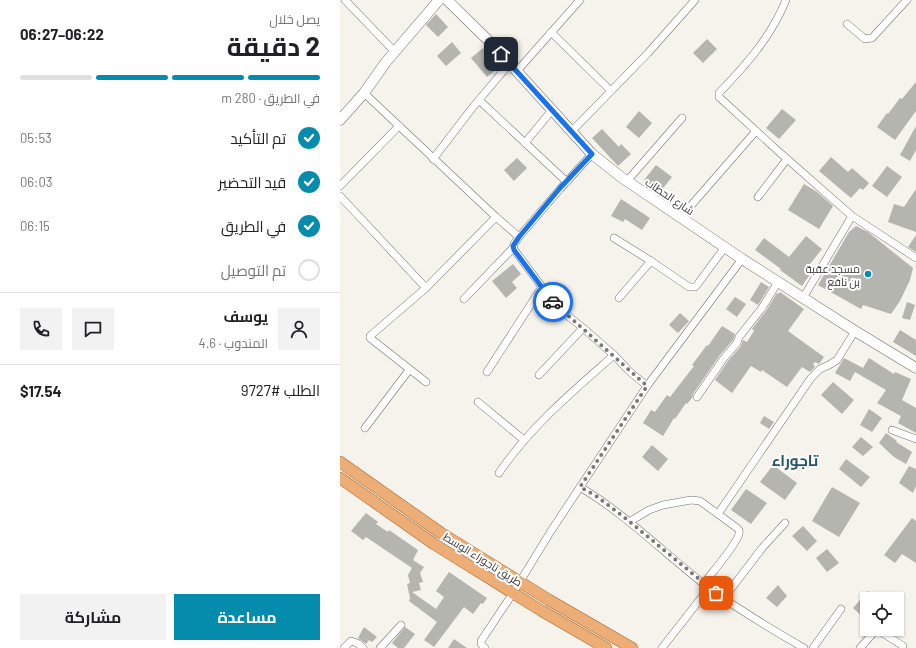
<!DOCTYPE html>
<html lang="ar">
<meta charset="utf-8">
<style>
:root{--surface:#fff;--page:#f2f2f2;--text:#202124;--muted:#757577;--line:#e0e0e0;--accent:#058bab}
body{margin:0;font-family:Barlow,Cairo,sans-serif;background:var(--page);color:var(--text);direction:rtl;height:100vh;display:flex;flex-direction:column;font-size:15px;white-space:nowrap}
*{box-sizing:border-box;margin:0}
p{font-size:13px;color:var(--muted)}
.icon{flex:none;width:22px;height:22px;fill:none;stroke:currentColor;stroke-width:2;stroke-linecap:round;stroke-linejoin:round}
.map{position:relative;flex:1;overflow:hidden;direction:ltr}
.panel{display:flex;flex-direction:column;background:var(--surface);width:340px}
.panel>*{flex:none}
.tools{position:absolute;left:520px;top:592px;display:grid;gap:8px}
.tools a{display:grid;place-items:center;width:44px;height:44px;border-radius:0px;background:var(--surface);box-shadow:0 1px 3px #0004;font-size:20px}
.pin{position:absolute;display:grid;place-items:center;width:34px;height:34px;color:#fff;margin:-17px;border-radius:8px;box-shadow:0 2px 6px #0006}
.courier{position:absolute;display:grid;place-items:center;width:40px;height:40px;margin:-20px;border:3px solid #1a73e8;border-radius:50%;background:#fff;color:#222;box-shadow:0 1px 5px #0007}
.overview em{font-style:normal;font-weight:700}
.overview div{display:flex;flex-direction:column-reverse}
.overview{display:flex;align-items:center;justify-content:space-between;height:68px;padding:0 20px}
h1{font-size:26px;font-weight:700;line-height:30px}
.bar{display:grid;grid-template-columns:repeat(4,1fr);gap:6px 4px;align-content:center;height:48px;padding:0 20px}
.bar i{height:5px;border-radius:3px;background:var(--line)}
.bar .selected{background:var(--accent)}
.bar p{grid-column:span 4}
.line{display:flex;align-items:center;gap:10px;padding:0 20px;border-top:1px solid var(--line)}
.line div{flex:1}
.round{display:grid;place-items:center;flex:none;width:42px;height:42px;border-radius:0px;background:var(--page)}
ol{padding:0 20px;list-style:none}
li{display:flex;align-items:center;gap:12px;height:44px}
li p{margin-inline-start:auto}
li .icon{padding:4px;border-radius:50%;background:var(--accent);color:#fff;stroke-width:4}
li:last-child{color:var(--muted)}
li i{width:22px;height:22px;border:2px solid var(--line);border-radius:50%}
.cta{display:flex;gap:8px;margin-top:auto;padding:8px 20px}
.cta a{flex:1;height:46px;border-radius:0px;background:var(--accent);color:#fff;font-size:16px;font-weight:700;line-height:46px;text-align:center}
.cta a+a{background:var(--page);color:var(--text)}
main{display:flex;flex:1;min-height:0}
.map>svg:first-child{display:block}
</style>
<main>
<div class="map">
<svg width="576" height="648" viewBox="0 0 576 648">
<rect width="100%" height="100%" fill="#f6f2ec"/>
<!-- building -->
<g fill="#b4b5af">
<path d="M96,14L108,27L98,37L86,25Z"/>
<path d="M367,39L377,49L363,63L353,53Z"/>
<path d="M112,42L121,53L106,66L97,56Z"/>
<path d="M143,48L159,67L147,77L131,58Z"/>
<path d="M576,82V111L555,140L537,127L547,113L548,114L560,98L562,99Z"/>
<path d="M442,109L456,120L439,139L426,128Z"/>
<path d="M299,111L312,123L299,138L286,127Z"/>
<path d="M576,126V150L570,161L560,155Z"/>
<path d="M262,129L279,147L281,144L291,154L278,166L252,138Z"/>
<path d="M491,157L508,172L512,168L529,183L523,190L520,188L511,198L479,171Z"/>
<path d="M177,158L187,168L174,181L164,170Z"/>
<path d="M316,165L332,177L320,192L304,180Z"/>
<path d="M547,166L562,177L547,197L532,186Z"/>
<path d="M464,184L477,192L493,206L479,229L448,210Z"/>
<path d="M576,189V232L548,222L554,204L564,207Z"/>
<path d="M281,199L310,218L302,230L285,219L283,222L271,216Z"/>
<path d="M516,226L528,232L573,268L570,280L560,301L551,314L523,305L521,309L478,285L509,232Z"/>
<path d="M576,235V252L568,247Z"/>
<path d="M466,236L482,249L470,264L475,267L462,286L440,270L441,269L415,250L424,238L449,257Z"/>
<path d="M173,264L181,274L172,282L177,288L166,298L152,281Z"/>
<path d="M421,282L429,287L418,305L410,300Z"/>
<path d="M440,292L464,309L448,331L484,357L479,364L475,362L473,364L475,367L470,372L462,367L447,387L422,370L421,372L411,366L392,393L375,380L388,361L401,346L403,340L407,342L414,331L412,329L426,311L437,293L438,294Z"/>
<path d="M395,297L406,304L397,317L386,309Z"/>
<path d="M567,302L575,305L570,320L562,318Z"/>
<path d="M340,313L349,321L338,333L329,325Z"/>
<path d="M382,326L395,334L393,340L380,355L353,394L352,398L347,404L346,403L335,419L334,418L323,436L303,423L311,410L315,412L327,395L330,397L354,366L352,365L367,345L368,346Z"/>
<path d="M560,330L576,340V356L553,342Z"/>
<path d="M504,358L523,368L529,358L554,374L555,372L571,379L562,400L576,408V433L558,423L561,416L537,403L546,390L515,372L510,381L495,373Z"/>
<path d="M493,382L514,400L502,414L481,395Z"/>
<path d="M529,409L542,418L532,432L520,425Z"/>
<path d="M424,416L434,422L429,429L420,423Z"/>
<path d="M546,433L557,441L556,442L572,452L566,464L554,457L539,443Z"/>
<path d="M521,437L533,447L523,456L512,447Z"/>
<path d="M312,445L328,459L318,471L302,457Z"/>
<path d="M506,459L530,477L521,487L499,469Z"/>
<path d="M433,465L457,483L445,500L420,482Z"/>
<path d="M569,466L576,469V486L573,493L559,483Z"/>
<path d="M492,487L520,503L499,537L472,521Z"/>
<path d="M406,489L427,503L411,524L391,510Z"/>
<path d="M26,513L38,522L36,524L48,532L49,530L78,550L73,560L84,567L80,573L83,582L79,583L81,590L72,592L96,609L104,597L96,591L109,572L147,598L143,604L141,603L133,614L124,607L94,647L84,640L97,622L69,601L70,598L67,584L70,583L68,575L72,568L26,537L23,540L11,531Z"/>
<path d="M572,518L576,521V563L562,554L555,563L544,555Z"/>
<path d="M463,526L477,541L467,551L452,536Z"/>
<path d="M487,549L499,563L487,572L476,558Z"/>
<path d="M438,585L447,596L437,607L426,598Z"/>
<path d="M528,591L537,599H527V621L513,608Z"/>
<path d="M24,627L37,637L32,642L29,640L26,644L18,638Z"/>
<path d="M65,627L75,634L64,648H58L52,643Z"/>
<path d="M114,639L127,648H108Z"/>
</g>
<g fill="none" stroke-linecap="round" stroke-linejoin="round">
<defs>
<g id="street">
<path d="M5,0L55,52"/>
<path d="M446,0C431,37 406,65 379,93V97L438,151L512,216L576,258"/>
<path d="M507,24L525,39L532,38L567,0"/>
<path d="M211,32L271,91"/>
<path d="M177,71L240,0"/>
<path d="M24,93L156,217L179,237"/>
<path d="M139,100L227,182"/>
<path d="M231,132L308,53L355,0"/>
<path d="M185,143L212,110"/>
<path d="M93,159L133,107L170,63"/>
<path d="M287,181L342,118"/>
<path d="M0,186L59,126"/>
<path d="M0,196L86,288"/>
<path d="M418,197L447,159"/>
<path d="M341,217L416,131"/>
<path d="M274,238L311,261L349,287H355L357,285L385,247"/>
<path d="M173,248L217,307L243,328L274,355L289,371L307,386"/>
<path d="M279,298L311,261"/>
<path d="M463,298L512,216"/>
<path d="M124,299L173,248L174,244L179,237L220,189L252,154"/>
<path d="M147,372L202,287"/>
<path d="M199,375L243,328"/>
<path d="M86,382L30,338V336L86,288L156,217"/>
<path d="M357,397L384,358L397,343L399,337L422,308L438,282"/>
<path d="M138,402L184,440"/>
<path d="M25,428L69,370"/>
<path d="M552,430L576,439"/>
<path d="M159,473C190,427 232,392 274,355"/>
<path d="M240,487C287,515 326,555 369,588C399,610 431,629 464,648"/>
<path d="M289,522L309,510L323,505L351,500L360,501L378,514"/>
<path d="M364,583C372,573 396,545 399,534C400,530 399,530 397,528L378,514L471,378L480,369L489,365L497,360L515,331"/>
<path d="M384,598L423,547L445,523"/>
<path d="M4,648L11,641L17,643L23,648"/>
<path d="M40,648L61,625"/>
<path d="M145,648L141,644V641L173,593L211,531L307,386L402,259"/>
<path d="M322,648L369,588"/>
<path d="M473,648L501,609"/>
<path d="M520,648L536,630H538L563,646"/>
</g>
<g id="secondary">
<path d="M107,0L152,44L252,154L281,177L402,259L515,331L576,368"/>
<path d="M0,120L24,93L46,62L99,0"/>
</g>
<g id="primary">
<path d="M0,462L101,533L209,600L292,648"/>
<path d="M0,478L94,544L202,611L266,648"/>
</g>
</defs>
<!-- street casing -->
<use href="#street" stroke="#73706a" stroke-width="8"/>
<!-- secondary casing -->
<use href="#secondary" stroke="#73706a" stroke-width="11"/>
<!-- primary casing -->
<use href="#primary" stroke="#a66224" stroke-width="12"/>
<!-- street -->
<use href="#street" stroke="#fff" stroke-width="7"/>
<!-- secondary -->
<use href="#secondary" stroke="#fff" stroke-width="10"/>
<!-- primary -->
<use href="#primary" stroke="#ecae76" stroke-width="11"/>
</g>
<g fill="none" stroke-linecap="round" stroke-linejoin="round">
<!-- done -->
<path stroke="#7b7976" stroke-width="4" stroke-dasharray="0 7.2" d="M213,302L307,386L240,487L256,496L284,517L376,593"/>
<!-- route -->
<path stroke="#1a73e8" stroke-width="5" d="M161,54L252,154L220,188L179,237L173,246L174,250L213,302"/>
</g>
<!-- markers -->
<circle fill="#058bab" stroke="#fff" stroke-width="1.5" cx="528" cy="274" r="4"/>
<g text-anchor="middle" dominant-baseline="central" stroke-width="4" stroke-linejoin="round" paint-order="stroke">
<!-- street labels -->
<g font-size="11" fill="#393836" stroke="#fff">
<text transform="translate(330 196) rotate(34)">شارع الحطاب</text>
<text transform="translate(143 559) rotate(32)">طريق تاجوراء الوسط</text>
</g>
<!-- poi labels -->
<g font-size="11" fill="#393836" stroke="#fff" text-anchor="end">
<text x="520" y="268">مسجد عقبة<tspan x="520" dy="13">بن نافع</tspan></text>
</g>
<!-- district labels -->
<g font-size="15" font-weight="bold" fill="#225565" stroke="#fff">
<text x="455" y="460">تاجوراء</text>
</g>
</g>
</svg>
<div class="tools">
<a><svg class="icon" aria-label="locate" viewBox="0 0 24 24"><circle cx="12" cy="12" r="6"/><path d="M12 2v4M12 18v4M2 12h4M18 12h4"/></svg></a>
</div>
<div class="pin" style="left:376px;top:593px;background:#ea580c"><svg class="icon" aria-label="bag" viewBox="0 0 24 24"><path d="M5 8h14l-1 12H6zM9 8a3 3 0 0 1 6 0"/></svg></div>
<div class="pin" style="left:161px;top:54px;background:#1f2937"><svg class="icon" aria-label="home" viewBox="0 0 24 24"><path d="M3 11l9-7 9 7M6 9v11h12V9"/></svg></div>
<div class="courier" style="left:213px;top:302px"><svg class="icon" aria-label="car" viewBox="0 0 24 24"><path d="M5 17H2v-5l4-1 3-4h7l3 4 3 1v5h-3M9 17h6M6 11h13"/><circle cx="7" cy="17" r="2"/><circle cx="17" cy="17" r="2"/></svg></div>
</div>
<section class="panel">
<div class="overview"><div><h1>2 دقيقة</h1><p>يصل خلال</p></div><em>06:22–06:27</em></div>
<div class="bar"><i class="selected"></i><i class="selected"></i><i class="selected"></i><i></i><p>في الطريق · 280 m</p></div>
<ol>
<li><svg class="icon" aria-label="check" viewBox="0 0 24 24"><path d="M5 12l5 5 9-10"/></svg>تم التأكيد<p>05:53</p></li>
<li><svg class="icon" aria-label="check" viewBox="0 0 24 24"><path d="M5 12l5 5 9-10"/></svg>قيد التحضير<p>06:03</p></li>
<li><svg class="icon" aria-label="check" viewBox="0 0 24 24"><path d="M5 12l5 5 9-10"/></svg>في الطريق<p>06:15</p></li>
<li><i></i>تم التوصيل</li>
</ol>
<div class="line" style="height:72px"><a class="round"><svg class="icon" aria-label="person" viewBox="0 0 24 24"><circle cx="12" cy="8" r="4"/><path d="M4 21q1-7 8-7t8 7"/></svg></a><div><b>يوسف</b><p>المندوب · 4.6</p></div><a class="round"><svg class="icon" aria-label="chat" viewBox="0 0 24 24"><path d="M4 5h16v11H9l-5 4z"/></svg></a><a class="round"><svg class="icon" aria-label="phone" viewBox="0 0 24 24"><path d="M5 4h4l2 5-3 2q2 4 5 5l2-3 5 2v4C11 20 4 13 5 4z"/></svg></a></div>
<div class="line" style="height:52px"><div>الطلب #9727</div><b>$17.54</b></div>
<div class="cta"><a>مساعدة</a><a>مشاركة</a></div>
</section>
</main>
